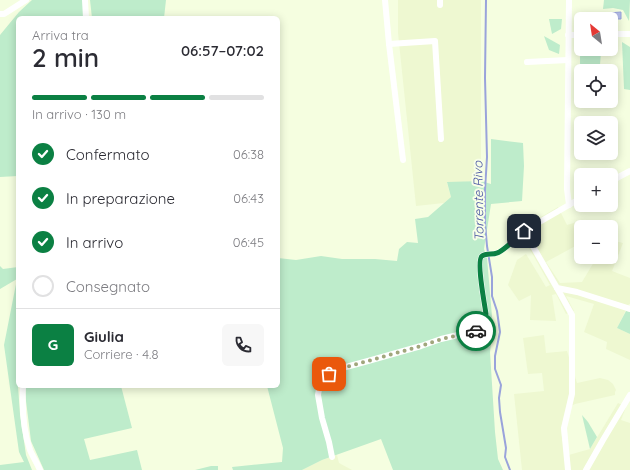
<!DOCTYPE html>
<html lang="it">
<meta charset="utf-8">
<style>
:root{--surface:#fff;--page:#f7f7f7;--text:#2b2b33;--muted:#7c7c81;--line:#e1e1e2;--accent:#0b8043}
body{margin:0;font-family:Quicksand,sans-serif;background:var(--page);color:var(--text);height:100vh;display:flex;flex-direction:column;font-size:15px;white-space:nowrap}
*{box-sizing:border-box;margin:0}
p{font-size:13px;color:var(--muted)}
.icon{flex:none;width:22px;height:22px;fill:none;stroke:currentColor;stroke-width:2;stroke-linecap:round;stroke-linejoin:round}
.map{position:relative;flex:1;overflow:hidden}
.drawer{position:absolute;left:16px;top:16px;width:264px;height:372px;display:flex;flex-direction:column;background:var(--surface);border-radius:6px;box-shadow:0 2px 10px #0003}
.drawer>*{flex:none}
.needle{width:26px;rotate:330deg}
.tools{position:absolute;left:574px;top:12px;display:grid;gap:8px}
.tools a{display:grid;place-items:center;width:44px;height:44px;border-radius:6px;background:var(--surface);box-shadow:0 2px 10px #0003;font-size:20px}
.pin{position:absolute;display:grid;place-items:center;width:34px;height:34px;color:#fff;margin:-17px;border-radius:8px;box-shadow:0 2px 6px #0006}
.courier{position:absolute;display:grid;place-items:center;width:40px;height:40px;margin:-20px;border:3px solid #0b8043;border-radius:50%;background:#fff;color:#222;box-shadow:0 1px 5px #0007}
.head em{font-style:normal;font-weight:600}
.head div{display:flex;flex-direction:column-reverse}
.head{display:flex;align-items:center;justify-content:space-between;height:68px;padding:0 16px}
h1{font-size:26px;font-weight:600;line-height:30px}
.bar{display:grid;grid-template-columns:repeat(4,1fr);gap:6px 4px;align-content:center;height:48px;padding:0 16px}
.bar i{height:5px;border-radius:3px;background:var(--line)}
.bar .on{background:var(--accent)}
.bar p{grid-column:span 4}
.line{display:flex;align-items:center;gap:10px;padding:0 16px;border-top:1px solid var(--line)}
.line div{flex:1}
.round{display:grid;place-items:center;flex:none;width:42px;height:42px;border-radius:6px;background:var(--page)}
ol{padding:0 16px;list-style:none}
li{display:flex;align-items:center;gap:12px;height:44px}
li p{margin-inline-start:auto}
li .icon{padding:4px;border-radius:50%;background:var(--accent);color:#fff;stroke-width:4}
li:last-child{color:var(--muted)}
li i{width:22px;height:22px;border:2px solid var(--line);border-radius:50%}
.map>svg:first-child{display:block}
</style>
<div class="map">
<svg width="630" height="470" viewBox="0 0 630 470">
<rect width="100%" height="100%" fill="#f5fee0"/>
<!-- residential -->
<g fill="#eef8d1">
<path d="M398,0H481V181L447,183L451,197L444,203L416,206L398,33Z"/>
<path d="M558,207L567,225L577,222L581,229V243L546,262L560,283L582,282L597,257H611V240L623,243L612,271L630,278V304H629L617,328L630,334V360L606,349L607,342L584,332L594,304L566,296L574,311L566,314L556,294L552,295L556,321L530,320L531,295L519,301L508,285L517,260L526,254L546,287L550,285L519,230Z"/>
<path d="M544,335L546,353L567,351L577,383L600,378L608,380L613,384L616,390L615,392V395L575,404L571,406L568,405L561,430L565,456L590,449L618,403L626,407L621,420L630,423V470H522L514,394L544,391L542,373L528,374L523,338Z"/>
<path d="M337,455L339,463L352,470H302L322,460Z"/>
</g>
<!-- green -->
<g fill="#beeccb">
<path d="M32,0H83L84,18H18V176L0,177V35L19,12Z"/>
<path d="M90,0H166L164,18H92Z"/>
<path d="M604,0H630L629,21L623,10L613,8L603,9Z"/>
<path d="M549,19H562L561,29L552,34Z"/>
<path d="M544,36L560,45L559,54L549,50Z"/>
<path d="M622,42L630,47V90L624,89Z"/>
<path d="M580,51L601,52L600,65L586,71H581V73L580,74Z"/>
<path d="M491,139L523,143L524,166L522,201L491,204L484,249L487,258L493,328L490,352L495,432L498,459L503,470H393L381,439L322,460L302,470H233L232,467L282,462L283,448L267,386H278V258L296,260L321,256L342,259H375L397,261L399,249L407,242L418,243L415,219L428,217L451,197L447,182L481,181L491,184Z"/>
<path d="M0,266L3,269L18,267V386L20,414L26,455L32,470H0V465L24,462L19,452L4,345L17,279L0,289Z"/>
<path d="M626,311L630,312V334L617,328Z"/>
<path d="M25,386H121L132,428L84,439L90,460L137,450L142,470H44L31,441L26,401Z"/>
<path d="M582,415L588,422L597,437L590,449Z"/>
<path d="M211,466H218V470H195Z"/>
</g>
<!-- water -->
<path fill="#b4bce9" stroke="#99a3db" d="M621,12V19H608V13Z"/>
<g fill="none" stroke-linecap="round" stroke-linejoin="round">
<!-- stream -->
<path stroke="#99a3db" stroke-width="2" d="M486,0L485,78L487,157L485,190V223L487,246L492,277V296L497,311L500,332L495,356V369L501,385L499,398L500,412L506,448L505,457L510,470"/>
<!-- minor -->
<g stroke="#fff" stroke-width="6">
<path d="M85,0L86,18"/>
<path d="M385,0L389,44L403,160"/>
<path d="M569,0L567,189L569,205"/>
<path d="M440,5V0"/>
<path d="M0,14H4L26,0"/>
<path d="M611,34H630"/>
<path d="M568,35H581"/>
<path d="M389,44L435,41L441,139"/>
<path d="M527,62L568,60"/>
<path d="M611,181L630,171"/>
<path d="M557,288L577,292L630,309"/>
<path d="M23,386C22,407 23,430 30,450C33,457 37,463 40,470"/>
<path d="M332,457L329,442L322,418L318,395L320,383L329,374L346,367L368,361L421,346L441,339L479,330L485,320L486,315C485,306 476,260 482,256C486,253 493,255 497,253C502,252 519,236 524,231"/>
<path d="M568,470L564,428L572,394V315L557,288L524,231L581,198"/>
<path d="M586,470L603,440L630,395"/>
</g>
</g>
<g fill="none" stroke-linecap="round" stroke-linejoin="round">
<!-- done -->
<path stroke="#a1a67c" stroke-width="4" stroke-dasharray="0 7.2" d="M329,374L346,367L368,361L421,346L442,339L476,331"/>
<!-- route -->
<path stroke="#0b8043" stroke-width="5" d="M476,331C483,328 485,322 486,314C485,306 476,260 482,256C486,253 493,255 497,253C502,252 519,236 524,231"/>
</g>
<g text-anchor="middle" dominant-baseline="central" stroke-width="4" stroke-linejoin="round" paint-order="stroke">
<!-- water labels -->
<g font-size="13" font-style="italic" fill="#4653a2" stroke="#f8ffe8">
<text transform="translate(478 201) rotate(-91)">Torrente Rivo</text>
</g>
</g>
</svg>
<div class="tools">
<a><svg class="needle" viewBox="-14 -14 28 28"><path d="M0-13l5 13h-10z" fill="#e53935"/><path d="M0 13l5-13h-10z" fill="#7c7c81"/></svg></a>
<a><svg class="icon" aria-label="locate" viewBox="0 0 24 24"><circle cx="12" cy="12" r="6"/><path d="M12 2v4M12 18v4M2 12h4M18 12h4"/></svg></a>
<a><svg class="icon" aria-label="layers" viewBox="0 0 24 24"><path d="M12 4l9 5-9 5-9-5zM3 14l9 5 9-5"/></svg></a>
<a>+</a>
<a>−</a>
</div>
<div class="pin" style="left:329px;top:374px;background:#ea580c"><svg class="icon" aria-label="bag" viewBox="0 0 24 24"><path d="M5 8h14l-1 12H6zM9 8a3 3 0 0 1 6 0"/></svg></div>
<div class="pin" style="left:524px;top:231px;background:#1f2937"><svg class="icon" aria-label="home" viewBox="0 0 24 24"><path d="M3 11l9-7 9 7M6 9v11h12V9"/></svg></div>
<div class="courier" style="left:476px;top:331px"><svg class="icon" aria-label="car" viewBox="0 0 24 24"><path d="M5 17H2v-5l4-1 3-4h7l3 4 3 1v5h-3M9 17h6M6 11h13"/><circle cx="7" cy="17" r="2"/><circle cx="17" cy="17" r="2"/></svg></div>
<section class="drawer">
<div class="head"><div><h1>2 min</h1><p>Arriva tra</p></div><em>06:57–07:02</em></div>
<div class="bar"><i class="on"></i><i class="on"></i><i class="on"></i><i></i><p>In arrivo · 130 m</p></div>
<ol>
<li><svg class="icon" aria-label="check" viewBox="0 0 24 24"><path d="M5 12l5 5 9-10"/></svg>Confermato<p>06:38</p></li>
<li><svg class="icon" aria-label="check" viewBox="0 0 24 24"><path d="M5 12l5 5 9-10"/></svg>In preparazione<p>06:43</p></li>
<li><svg class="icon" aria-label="check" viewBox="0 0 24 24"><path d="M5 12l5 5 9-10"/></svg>In arrivo<p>06:45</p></li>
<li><i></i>Consegnato</li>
</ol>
<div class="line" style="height:72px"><b class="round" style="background:var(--accent);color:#fff">G</b><div><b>Giulia</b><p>Corriere · 4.8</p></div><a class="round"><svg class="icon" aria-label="phone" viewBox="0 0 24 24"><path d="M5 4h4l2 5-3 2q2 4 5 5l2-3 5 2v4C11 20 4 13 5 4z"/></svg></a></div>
</section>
</div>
